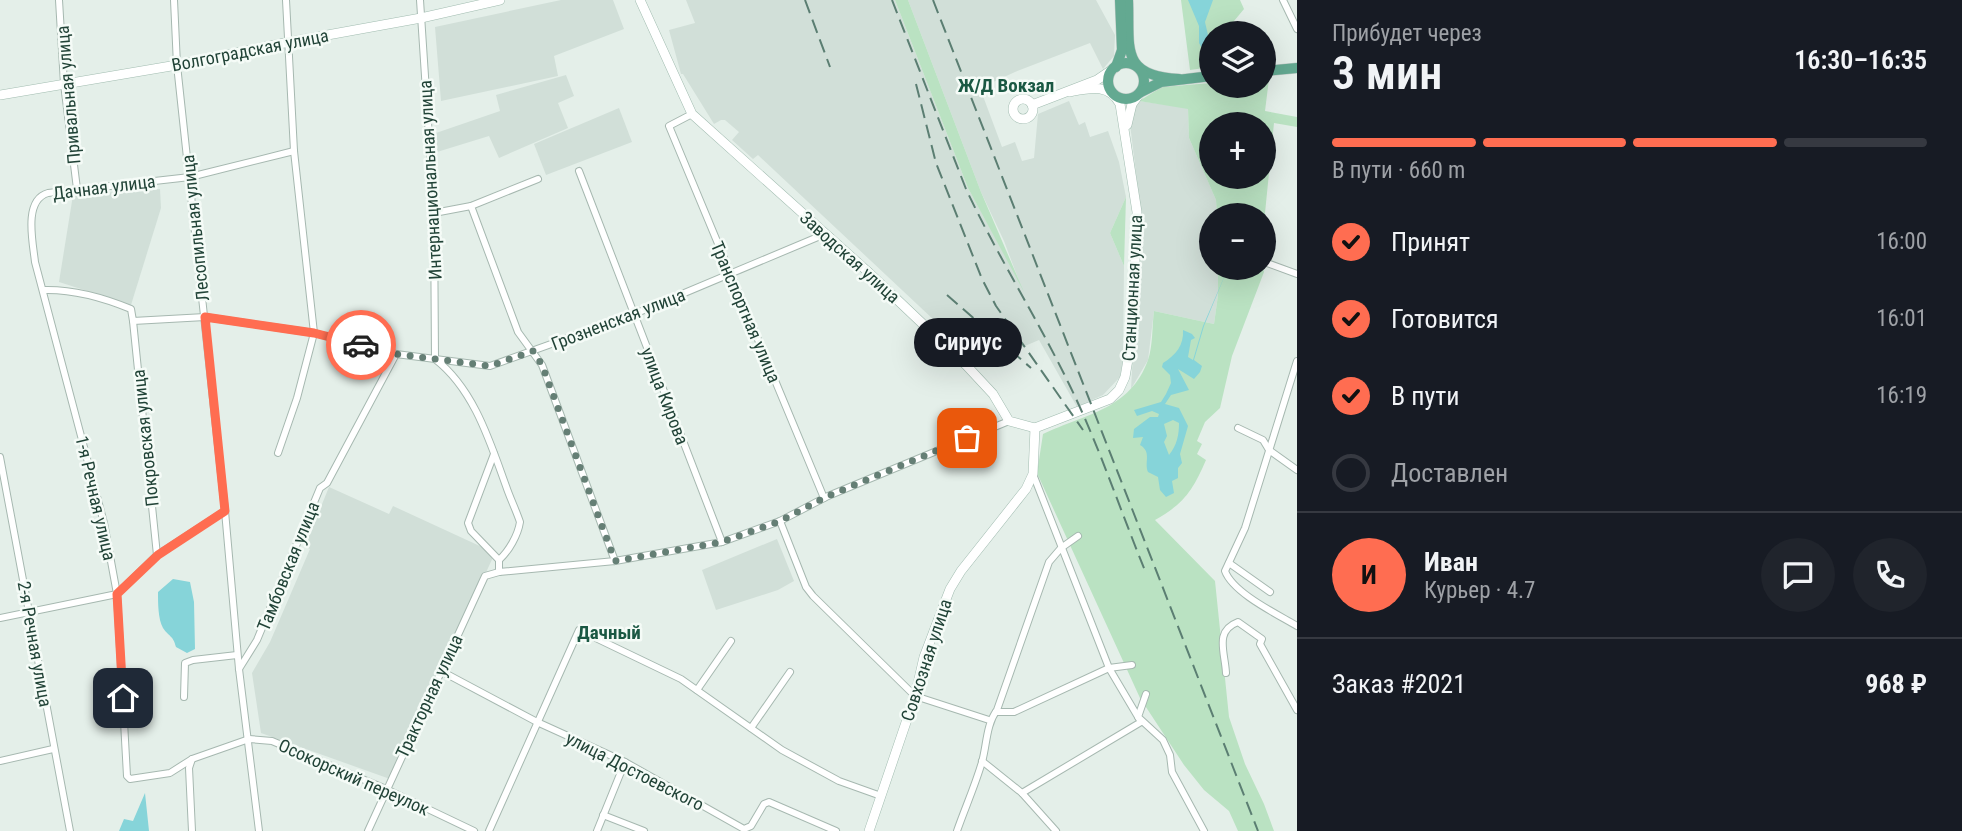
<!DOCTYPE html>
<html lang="ru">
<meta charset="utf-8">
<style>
:root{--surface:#171b24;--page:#20242c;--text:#f1f3f6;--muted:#9ea1a6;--line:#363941;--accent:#ff6d51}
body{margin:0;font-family:"Roboto Condensed",sans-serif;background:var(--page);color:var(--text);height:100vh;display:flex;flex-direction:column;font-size:26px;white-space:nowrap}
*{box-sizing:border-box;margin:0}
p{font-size:23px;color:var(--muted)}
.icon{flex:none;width:38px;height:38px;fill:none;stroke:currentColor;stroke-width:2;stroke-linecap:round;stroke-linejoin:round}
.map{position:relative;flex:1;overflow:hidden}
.drawer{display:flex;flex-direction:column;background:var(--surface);width:665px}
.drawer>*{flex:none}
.tools{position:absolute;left:1199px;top:21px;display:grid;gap:14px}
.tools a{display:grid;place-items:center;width:77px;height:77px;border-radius:50%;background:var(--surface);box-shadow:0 7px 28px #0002;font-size:35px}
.pin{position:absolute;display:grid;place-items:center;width:60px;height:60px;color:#fff;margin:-30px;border-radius:14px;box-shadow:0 4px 10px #0006}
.courier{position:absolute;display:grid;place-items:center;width:70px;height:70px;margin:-35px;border:5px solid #ff6d51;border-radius:50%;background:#fff;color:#222;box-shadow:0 2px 9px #0007}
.bubble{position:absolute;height:49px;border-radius:24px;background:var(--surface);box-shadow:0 7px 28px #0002;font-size:23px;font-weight:600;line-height:49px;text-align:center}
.head em{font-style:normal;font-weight:600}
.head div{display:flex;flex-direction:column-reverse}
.head{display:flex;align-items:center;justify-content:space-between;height:119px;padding:0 35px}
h1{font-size:46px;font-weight:600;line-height:52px}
.bar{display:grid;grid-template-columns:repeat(4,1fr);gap:10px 7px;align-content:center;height:84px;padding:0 35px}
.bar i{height:9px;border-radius:5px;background:var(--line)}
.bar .current{background:var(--accent)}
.bar p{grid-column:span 4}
.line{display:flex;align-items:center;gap:18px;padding:0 35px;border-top:2px solid var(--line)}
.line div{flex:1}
.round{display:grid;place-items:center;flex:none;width:74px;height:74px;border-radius:37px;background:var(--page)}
ol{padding:0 35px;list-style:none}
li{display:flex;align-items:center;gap:21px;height:77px}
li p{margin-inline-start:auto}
li .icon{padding:7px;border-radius:50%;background:var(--accent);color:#111;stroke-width:4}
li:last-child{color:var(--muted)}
li i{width:38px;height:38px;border:4px solid var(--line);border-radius:50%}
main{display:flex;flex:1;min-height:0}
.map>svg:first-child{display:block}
</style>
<main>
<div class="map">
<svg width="1297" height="831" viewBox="0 0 1297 831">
<rect width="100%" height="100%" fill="#e4efe9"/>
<!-- built -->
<g fill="#d1dfd8">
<path d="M561,0H613L624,29L554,56L558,76L441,101L435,27Z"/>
<path d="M686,0H895L968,188L1019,281L1004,241L981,192L908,0H1096L1115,35L1114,56L1103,69L1090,43L1015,72L980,88L1002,147L1015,142L1022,161L1034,158L1038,114L1069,101L1079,125L1085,122L1090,137L1108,131L1119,162L1126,197L1110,233L1124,266L1123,359L1120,377L1103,395L1077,407L1039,340L1013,351L989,366H983L758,155L753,159L732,140L739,132L725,120H721L714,124L683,74H681L669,30L695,23Z"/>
<path d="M566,75L574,96L558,103L568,128L499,158L489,136L437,152L436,133L500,111L496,95Z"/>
<path d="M1139,101L1188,108L1189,138L1216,200L1217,215H1211V268H1218V295L1214,324L1154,311L1148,360L1131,389L1141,214L1130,124L1133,111Z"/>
<path d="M619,108L632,142L546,175L534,144Z"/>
<path d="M160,189L161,208L131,305L59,282L73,195Z"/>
<path d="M329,487L389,514L393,506L495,553L390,779L261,733L252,673L270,642L310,549L305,546Z"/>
<path d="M777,539L794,581L778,590L716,610L702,570Z"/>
</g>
<!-- green -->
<g fill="#bae2c2" fill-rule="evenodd">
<path d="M895,0H908L981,192L1024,292L968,188Z"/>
<path d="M1181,0H1240L1244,9L1224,33H1211V67L1190,70Z"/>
<path d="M1264,79H1269L1265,111L1297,117V127L1274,123L1264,223V215H1217L1216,200L1189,138L1188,109L1139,101L1162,87L1211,83V86H1264ZM1211,124H1264V177H1211Z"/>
<path d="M1126,197L1124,266L1110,233Z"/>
<path d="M1218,268H1263L1264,272L1232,356L1220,408L1205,422L1197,441L1202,444L1197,454L1206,460C1193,490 1184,504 1155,520L1215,581L1229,717L1245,764L1264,804L1274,831H1238L1229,811L1204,790L1184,765L1140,698L1037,473L1043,434C1085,414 1130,410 1148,360C1153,346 1152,326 1154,311L1214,324L1218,295Z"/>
</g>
<!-- water -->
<g fill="#86d4d9" fill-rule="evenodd">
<path d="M1188,0H1213L1205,22L1211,48L1209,61L1199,43V26Z"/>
<path d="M1228,268L1204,326L1194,360L1202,366L1200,372L1194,379L1178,369L1189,390L1171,395L1165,404L1179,408L1188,426L1180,454L1182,463L1178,468V478L1172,481L1174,493L1166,497L1160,490L1158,477L1148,472C1144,462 1152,452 1140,445L1143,437L1133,438L1134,429L1150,417H1158L1159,414L1152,411L1137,416L1134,410L1161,402L1166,394L1171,383L1170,375L1162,367L1163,363C1176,355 1184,345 1183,330L1192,334L1195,338L1191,340L1188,357L1193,360L1203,326ZM1173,420L1179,423C1179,435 1177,445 1169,455L1164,442L1167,436L1164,424Z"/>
<path d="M173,579L190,582L194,602L195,649L187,653L176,647C173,635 169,637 163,628C158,619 158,603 158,592Z"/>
<path d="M145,793L149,831H119L124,819L133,821Z"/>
</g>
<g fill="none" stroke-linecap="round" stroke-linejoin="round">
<defs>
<g id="street">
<path d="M59,0L64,84L77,189"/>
<path d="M174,0L177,65L225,511L239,669L259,831"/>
<path d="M420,0L434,213L435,359C474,389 490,442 506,486C510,498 516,510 520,522C518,535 509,551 499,560V572"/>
<path d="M1283,0L1297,29"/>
<path d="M692,114L669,126L824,498"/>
<path d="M294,151L190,177L48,193C23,200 33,243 35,262L104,523L117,594L127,776L130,779L170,773L192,759L249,739L272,741L386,789L474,831"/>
<path d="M579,171L722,542"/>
<path d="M471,206L518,332L542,365L615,561"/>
<path d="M434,213L471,206L538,179"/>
<path d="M1267,263L1297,274"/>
<path d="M43,290C74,289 102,297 131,309L133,321L205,317L314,333L396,354L490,366L632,315L825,234"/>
<path d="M133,321L157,555"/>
<path d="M1297,361L1245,528L1225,571C1233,593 1277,614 1297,626"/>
<path d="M1238,428L1263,440L1269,450L1297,470"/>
<path d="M278,453L297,398L314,333L294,151L286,0"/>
<path d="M494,454L468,523L471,531L499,560"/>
<path d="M0,457L70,831"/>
<path d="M780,521L806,587L813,596L915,696L989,720"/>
<path d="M1229,563L1270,592"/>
<path d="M0,618L117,594L157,555L225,511"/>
<path d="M239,669L257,640L320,488L327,483L396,354"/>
<path d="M441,671L537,722L625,762L744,829L751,826L764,804L769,802L836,831"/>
<path d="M1226,673C1225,652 1214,631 1238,622L1262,639L1260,644L1297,710"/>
<path d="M697,690L731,641"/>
<path d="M1146,694L1138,717L1163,740L1170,755L1172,772L1204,831"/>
<path d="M184,697L185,663L193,660L237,655"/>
<path d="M996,712H1014L1109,668L1132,665"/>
<path d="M751,728L790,672"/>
<path d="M0,761L53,749"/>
<path d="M982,761L1022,793L1056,831"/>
<path d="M1022,793L1141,722L1109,668L1033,474"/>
<path d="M603,815L644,831"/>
<path d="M192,831L189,768L192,759"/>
<path d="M368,831L485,576L499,572L615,561L722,542L780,521L828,496L1009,421"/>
<path d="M489,831L579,630L681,679L782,750L839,781L881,796"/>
<path d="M597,831L625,762"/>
<path d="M957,831C965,808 975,786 982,762C987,744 986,725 997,710L1049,562L1061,548L1078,536"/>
</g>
<g id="secondary">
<path d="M640,0L692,114L867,271L966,365L993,394L1009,421L1035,428"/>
<path d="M0,95L177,65L289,42L421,18L500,0"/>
<circle cx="1023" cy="109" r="10"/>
<path d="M1032,105L1097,80L1116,67"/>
<path d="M1127,125L1132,104L1140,93"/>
<path d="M1035,428L1110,399L1119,390L1125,377L1132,336L1137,212L1120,104C1109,83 1090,88 1069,92"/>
<path d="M869,831L915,696L924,657L950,589L961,571L1026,489L1033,474L1035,428"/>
</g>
<g id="primary">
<path d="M1128,0C1130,47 1119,76 1179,79"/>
<circle cx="1126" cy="81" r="18"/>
<path d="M1116,67L1122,50L1120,0"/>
<path d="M1264,71L1297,68"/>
<path d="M1141,92L1161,82L1211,76"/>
</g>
</defs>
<!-- street casing -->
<use href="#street" stroke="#a6b8b0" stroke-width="8"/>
<!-- secondary casing -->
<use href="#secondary" stroke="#a1bcb0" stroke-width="10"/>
<!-- primary casing -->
<use href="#primary" stroke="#c1cac7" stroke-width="11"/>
<!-- street -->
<use href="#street" stroke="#fff" stroke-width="6"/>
<!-- secondary -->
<use href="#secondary" stroke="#fff" stroke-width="9"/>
<!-- primary -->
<use href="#primary" stroke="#63a991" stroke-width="10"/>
<!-- rail -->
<g stroke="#5b7e72" stroke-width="2" stroke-dasharray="14 7" stroke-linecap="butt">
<path d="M805,0L830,67"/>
<path d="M892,0L966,189C997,255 1037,318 1069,384C1098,443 1119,507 1144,568"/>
<path d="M933,0L1258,831"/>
<path d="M916,84L936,163L982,279L996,306L1083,430"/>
<path d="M947,295L1031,368"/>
</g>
</g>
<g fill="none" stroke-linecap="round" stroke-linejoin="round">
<!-- done -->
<path stroke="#657f75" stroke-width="7" stroke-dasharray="0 12.6" d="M361,345L396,354L490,366L533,351L542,365L615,561L722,542L780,521L828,496L967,438"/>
<!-- route -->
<path stroke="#ff6d51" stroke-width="9" d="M123,698L117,594L158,555L225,511L205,317L314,333L361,345"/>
</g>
<g text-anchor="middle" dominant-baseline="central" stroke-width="5" stroke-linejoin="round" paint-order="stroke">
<!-- street labels -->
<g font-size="18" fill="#214337" stroke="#f5fbf7">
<text transform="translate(250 50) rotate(-11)">Волгоградская улица</text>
<text transform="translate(68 95) rotate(-95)">Привальная улица</text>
<text transform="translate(430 180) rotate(-93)">Интернациональная улица</text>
<text transform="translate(104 187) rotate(-7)">Дачная улица</text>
<text transform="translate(195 228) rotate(-96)">Лесопильная улица</text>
<text transform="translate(850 257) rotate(42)">Заводская улица</text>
<text transform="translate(1132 288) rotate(-87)">Станционная улица</text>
<text transform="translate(746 312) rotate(67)">Транспортная улица</text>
<text transform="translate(618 319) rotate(-21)">Грозненская улица</text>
<text transform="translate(665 396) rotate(69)">улица Кирова</text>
<text transform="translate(145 438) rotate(-96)">Покровская улица</text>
<text transform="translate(96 498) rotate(77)">1-я Речная улица</text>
<text transform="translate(288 566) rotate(-68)">Тамбовская улица</text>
<text transform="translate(35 644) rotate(80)">2-я Речная улица</text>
<text transform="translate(926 660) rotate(-72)">Совхозная улица</text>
<text transform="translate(429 696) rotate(-65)">Тракторная улица</text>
<text transform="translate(635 771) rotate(27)">улица Достоевского</text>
<text transform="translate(354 777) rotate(24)">Осокорский переулок</text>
</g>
<!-- neighbourhood labels -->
<g font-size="19" font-weight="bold" fill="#1a5843" stroke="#f5fbf7">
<text x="1006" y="85">Ж/Д Вокзал</text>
<text x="609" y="632">Дачный</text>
</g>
</g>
</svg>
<div class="tools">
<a><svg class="icon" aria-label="layers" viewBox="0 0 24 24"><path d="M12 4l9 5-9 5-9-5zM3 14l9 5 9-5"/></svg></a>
<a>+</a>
<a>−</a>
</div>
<div class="pin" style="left:967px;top:438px;background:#ea580c"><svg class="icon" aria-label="bag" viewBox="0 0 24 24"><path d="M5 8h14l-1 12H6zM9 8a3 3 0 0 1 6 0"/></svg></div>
<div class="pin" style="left:123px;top:698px;background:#1f2937"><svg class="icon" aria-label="home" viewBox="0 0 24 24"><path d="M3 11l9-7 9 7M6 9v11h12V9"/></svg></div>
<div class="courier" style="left:361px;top:345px"><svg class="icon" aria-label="car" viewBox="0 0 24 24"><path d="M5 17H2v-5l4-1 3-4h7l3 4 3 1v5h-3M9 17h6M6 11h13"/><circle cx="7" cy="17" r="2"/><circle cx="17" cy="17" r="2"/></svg></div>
<div class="bubble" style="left:914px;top:318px;width:108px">Сириус</div>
</div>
<section class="drawer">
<div class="head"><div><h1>3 мин</h1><p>Прибудет через</p></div><em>16:30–16:35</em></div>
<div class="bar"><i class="current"></i><i class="current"></i><i class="current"></i><i></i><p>В пути · 660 m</p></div>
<ol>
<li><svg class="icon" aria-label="check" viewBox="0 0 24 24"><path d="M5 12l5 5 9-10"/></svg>Принят<p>16:00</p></li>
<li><svg class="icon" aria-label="check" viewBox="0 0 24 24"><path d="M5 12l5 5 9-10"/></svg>Готовится<p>16:01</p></li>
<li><svg class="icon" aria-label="check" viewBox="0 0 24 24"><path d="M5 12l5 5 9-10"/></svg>В пути<p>16:19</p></li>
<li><i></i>Доставлен</li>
</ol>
<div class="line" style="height:126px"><b class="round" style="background:var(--accent);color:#111">И</b><div><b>Иван</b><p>Курьер · 4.7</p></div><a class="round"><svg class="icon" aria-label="chat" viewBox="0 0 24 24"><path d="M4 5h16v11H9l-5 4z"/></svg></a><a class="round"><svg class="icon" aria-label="phone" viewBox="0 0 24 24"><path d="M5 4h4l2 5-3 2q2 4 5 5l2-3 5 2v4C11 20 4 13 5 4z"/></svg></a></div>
<div class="line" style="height:91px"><div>Заказ #2021</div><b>968 ₽</b></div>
</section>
</main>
